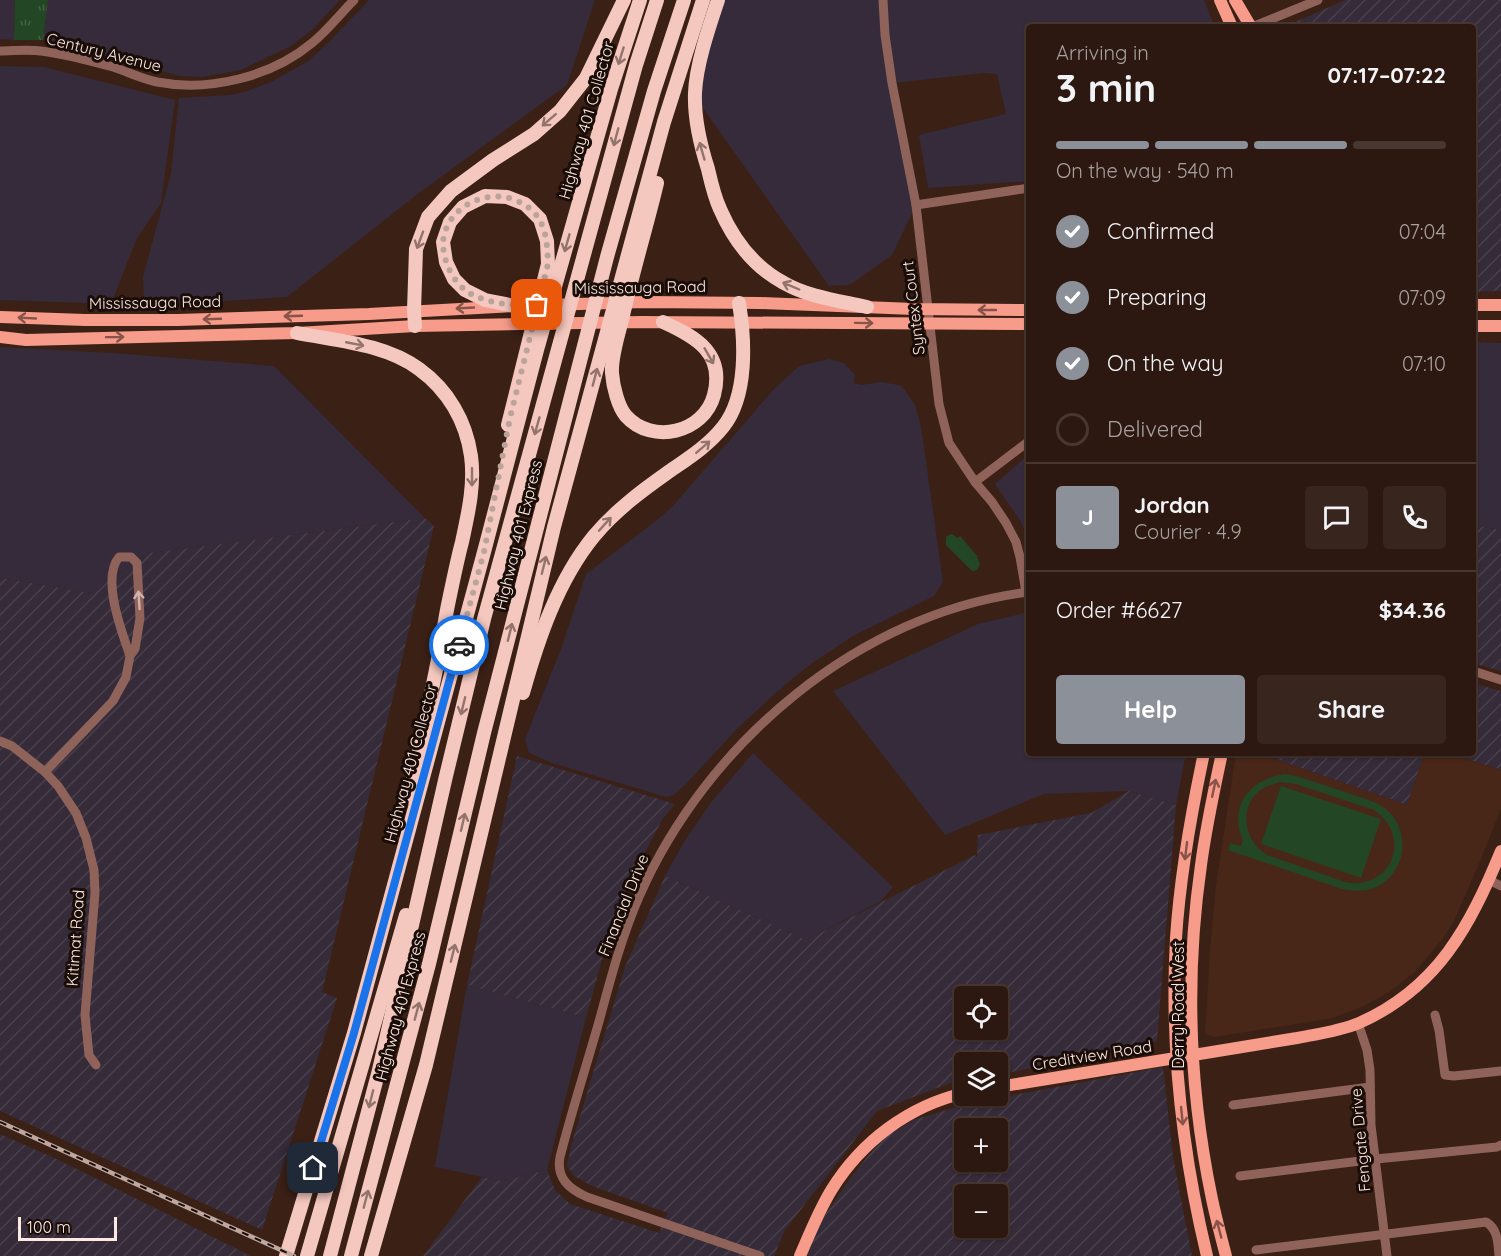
<!DOCTYPE html>
<meta charset="utf-8">
<style>
:root{--surface:#2c1810;--page:#38251e;--text:#f1f3f6;--muted:#a6a09f;--line:#483730;--accent:#8c9099}
body{margin:0;font-family:Quicksand,sans-serif;background:var(--page);color:var(--text);height:100vh;display:flex;flex-direction:column;font-size:22px;white-space:nowrap}
*{box-sizing:border-box;margin:0}
p{font-size:20px;color:var(--muted)}
.icon{flex:none;width:33px;height:33px;fill:none;stroke:currentColor;stroke-width:2;stroke-linecap:round;stroke-linejoin:round}
.map{position:relative;flex:1;overflow:hidden}
.sheet{position:absolute;left:1026px;top:24px;width:450px;height:732px;display:flex;flex-direction:column;background:var(--surface);border-radius:6px;box-shadow:0 2px 4px #0004,0 0 0 2px var(--line)}
.sheet>*{flex:none}
.fabs{position:absolute;left:954px;top:986px;display:grid;gap:12px}
.fabs a{display:grid;place-items:center;width:54px;height:54px;border-radius:6px;background:var(--surface);box-shadow:0 2px 4px #0004,0 0 0 2px var(--line);font-size:30px}
.scale{position:absolute;left:18px;bottom:15px;width:99px;box-sizing:border-box;padding-left:6px;border:3px solid #fde9e2;border-top:0;font-size:16px;line-height:21px;white-space:nowrap;color:#fde9e2;-webkit-text-stroke:4px #1a0d08;paint-order:stroke}
.pin{position:absolute;display:grid;place-items:center;width:51px;height:51px;color:#fff;margin:-26px;border-radius:12px;box-shadow:0 3px 9px #0006}
.courier{position:absolute;display:grid;place-items:center;width:60px;height:60px;margin:-30px;border:4px solid #1a73e8;border-radius:50%;background:#fff;color:#222;box-shadow:0 2px 8px #0007}
.headline em{font-style:normal;font-weight:700}
.headline div{display:flex;flex-direction:column-reverse}
.headline{display:flex;align-items:center;justify-content:space-between;height:102px;padding:0 30px}
h1{font-size:39px;font-weight:700;line-height:45px}
.bar{display:grid;grid-template-columns:repeat(4,1fr);gap:9px 6px;align-content:center;height:72px;padding:0 30px}
.bar i{height:8px;border-radius:4px;background:var(--line)}
.bar .selected{background:var(--accent)}
.bar p{grid-column:span 4}
.line{display:flex;align-items:center;gap:15px;padding:0 30px;border-top:2px solid var(--line)}
.line div{flex:1}
.round{display:grid;place-items:center;flex:none;width:63px;height:63px;border-radius:6px;background:var(--page)}
ol{padding:0 30px;list-style:none}
li{display:flex;align-items:center;gap:18px;height:66px}
li p{margin-inline-start:auto}
li .icon{padding:6px;border-radius:50%;background:var(--accent);color:#fff;stroke-width:4}
li:last-child{color:var(--muted)}
li i{width:33px;height:33px;border:3px solid var(--line);border-radius:50%}
.action{display:flex;gap:12px;margin-top:auto;padding:12px 30px}
.action a{flex:1;height:69px;border-radius:6px;background:var(--accent);color:#fff;font-size:24px;font-weight:700;line-height:69px;text-align:center}
.action a+a{background:var(--page);color:var(--text)}
.map>svg:first-child{display:block}
</style>
<div class="map">
<svg width="1501" height="1256" viewBox="0 0 1501 1256">
<defs>
<pattern id="industrial-furrows" width="10" height="10" patternUnits="userSpaceOnUse" patternTransform="scale(1.5)"><rect width="10" height="10" fill="#362b39"/><path d="M-1 1l2-2M0 10L10 0M9 11l2-2" fill="none" stroke="#4a404c"/></pattern>
<pattern id="park-tufts" width="24" height="20" patternUnits="userSpaceOnUse" patternTransform="scale(1.5)"><rect width="24" height="20" fill="#234725"/><path d="M3 7l-1-3M5 7V3M7 7l1-3M15 17l-1-3M17 17v-4M19 17l1-3" fill="none" stroke="#446244"/></pattern>
</defs>
<rect width="100%" height="100%" fill="#3b2015"/>
<!-- commercial -->
<g fill="#352b3a">
<path d="M0,0H15L14,40L0,39Z"/>
<path d="M48,0H340L312,30L291,46L241,70L202,77L180,76L43,40Z"/>
<path d="M369,0H595L567,85L419,193L287,297L144,306L143,277L171,173L179,98L230,95L247,91L271,82L307,62L328,43Z"/>
<path d="M724,0H1204L1215,27H1029V181L928,188L919,135L1006,114L997,74L983,73L893,83L916,205L892,255L850,285L829,286L693,94Z"/>
<path d="M0,66L44,67L175,100L161,203L137,238L111,304L0,300Z"/>
<path d="M1473,342L1501,343V530L1473,525Z"/>
<path d="M0,347L114,353L274,366L425,518L149,553L92,593L0,578Z"/>
<path d="M829,359L844,363L855,375L854,383L861,385L881,382L899,385L904,389L915,405L921,426L943,582L934,596L853,636L808,666L779,690L737,729L686,784L674,795L666,797L599,777L552,763L529,753L525,739L561,649L586,574L657,520L672,507L773,390L799,366Z"/>
<path d="M1029,454V540L1021,522L995,484Z"/>
<path d="M1029,612V753H1186L1176,805L1129,791L1044,794L945,835L833,691L978,624Z"/>
<path d="M753,753L893,887L881,901L806,940L665,876L684,842L712,801Z"/>
<path d="M467,985L586,1018L547,1170L502,1181L435,1167Z"/>
</g>
<!-- industrial -->
<g fill="url(#industrial-furrows)" fill-rule="evenodd">
<path d="M1345,0H1501V291L1473,292V27H1284Z"/>
<path d="M425,518L434,526L322,992L337,998L262,1230L0,1111V578L92,593L149,553Z"/>
<path d="M1473,525L1501,530V671L1473,663Z"/>
<path d="M1473,683L1501,691V770L1448,753H1473Z"/>
<path d="M1258,753H1425L1407,805Z"/>
<path d="M517,756L675,804L662,820L630,881L613,919L586,1018L467,985Z"/>
<path d="M1129,791L1176,805L1157,1041L998,1075V1062H964V1080L953,1082L877,1111L785,1230L774,1256H423L482,1177L502,1181L547,1170L555,1190L570,1204L659,1233L668,1213L592,1186L574,1176L567,1166L571,1146L625,967L665,876L806,940L975,855L977,857L978,835L1091,813ZM964,996H998V1029H964Z"/>
<path d="M1163,1067L1173,1157L1192,1256H804L819,1224L851,1177L881,1140L913,1120L966,1104ZM964,1128H998V1161H964ZM964,1194H998V1227H964Z"/>
<path d="M0,1134L61,1161L251,1256H0Z"/>
</g>
<!-- built -->
<path fill="#482618" d="M1236,753H1258L1407,805L1425,753H1448L1501,770V809L1479,864L1455,919L1444,937L1415,972L1389,992L1362,1007L1333,1018L1215,1037L1205,1034L1210,948L1216,885Z"/>
<!-- park -->
<path fill="url(#park-tufts)" d="M15,0H48L43,40H14Z"/>
<!-- pitch -->
<g fill="#234725" fill-rule="evenodd">
<path d="M952,534L958,538L960,536L978,557L977,558L980,563L978,569L974,571L971,570L946,545V537L949,535Z"/>
<path d="M1285,774L1296,776C1313,781 1329,787 1345,792C1361,798 1380,801 1391,814C1412,838 1403,876 1374,888C1363,892 1353,891 1342,889L1228,850L1230,843L1241,846L1243,841C1228,806 1250,779 1285,774ZM1279,782L1296,784L1374,810C1413,836 1392,891 1345,882L1267,855C1246,842 1238,812 1257,793C1263,787 1271,785 1279,782Z"/>
<path d="M1281,786L1381,819L1361,878L1261,844Z"/>
</g>
<g fill="none" stroke-linecap="round" stroke-linejoin="round">
<!-- minor -->
<g stroke="#8f635a" stroke-width="9">
<path d="M883,0L885,35L892,83L916,205L939,404L949,443L975,482L992,502L1006,523L1016,542L1020,557L1026,592"/>
<path d="M1252,27L1318,0"/>
<path d="M0,51C13,51 28,49 41,51C64,54 91,61 113,67C128,72 142,79 157,82C209,92 271,77 312,43C328,30 340,14 354,0"/>
<path d="M916,205L1029,188"/>
<path d="M975,482L1029,441"/>
<path d="M1473,671L1501,680"/>
<path d="M0,741L12,746L45,772L58,786L76,813L86,838L94,870L95,893L85,1015L89,1055L96,1065"/>
<path d="M45,772L113,701L126,677L130,656L135,649L140,618L137,563L131,557H119C101,579 122,632 130,656"/>
<path d="M1489,880L1501,886"/>
<path d="M1435,1015L1439,1030L1445,1075L1454,1076L1501,1071"/>
<path d="M1358,1023L1367,1050L1370,1070L1371,1125L1387,1256"/>
<path d="M1233,1105L1370,1087"/>
<path d="M1240,1176L1376,1159L1497,1147L1501,1145"/>
<path d="M1256,1250L1486,1222C1498,1229 1498,1243 1499,1256"/>
<path d="M760,1256L587,1197C569,1189 556,1178 560,1157C572,1110 587,1064 600,1018C611,977 622,936 639,897C706,743 860,612 1029,592"/>
</g>
<!-- major -->
<g stroke="#f79b8a" stroke-width="12">
<path d="M1220,0L1232,27"/>
<path d="M1235,0L1251,27"/>
<path d="M1473,305H1501"/>
<path d="M0,317L85,320H178L369,314L515,306L644,302L760,303L914,309L1029,310"/>
<path d="M1473,326H1501"/>
<path d="M0,337L26,340L297,333L415,326L641,322L1029,324"/>
<path d="M1204,753C1191,814 1180,876 1176,938C1170,1045 1182,1152 1207,1256"/>
<path d="M1222,753C1214,790 1206,827 1201,865C1185,976 1189,1089 1212,1199C1216,1218 1221,1237 1226,1256"/>
<path d="M998,1087L1297,1038C1318,1034 1340,1031 1359,1023C1438,988 1470,926 1501,851"/>
<path d="M800,1256C810,1233 819,1210 832,1189C862,1141 909,1106 964,1093"/>
</g>
<!-- highway -->
<g stroke="#f5c8bf" stroke-width="14">
<path d="M718,0C709,27 696,65 695,93C694,119 700,144 708,169C711,182 714,196 720,209C733,239 754,267 784,283C808,297 841,301 867,307"/>
<path d="M657,183C646,229 632,274 622,320C618,335 611,358 612,373C613,386 618,407 626,416C652,445 704,433 714,395C725,353 696,337 663,322"/>
<path d="M415,326L414,311L416,249L428,217L451,191L493,160L534,134L560,111L586,78L624,0"/>
<path d="M297,333C338,341 385,344 419,369C448,390 466,421 471,456C475,485 468,514 462,542C457,561 453,581 449,600C445,618 443,636 439,654C430,702 419,749 409,797"/>
<path d="M508,425L545,276L548,264L547,241L540,219L525,204L507,197L485,196L463,207L450,222L443,242L446,262L454,279L465,290L485,300L515,306"/>
<path d="M523,693C538,639 558,580 594,536C615,511 640,492 667,473C687,459 708,446 723,427C748,396 745,340 739,303"/>
<path d="M286,1256L354,1033L484,552L537,350L611,89L640,0"/>
<path d="M307,1256L406,915"/>
<path d="M330,1256L379,1070L446,776L484,619L636,65L657,0"/>
<path d="M351,1256L429,964L484,733L607,257L654,91L684,0"/>
<path d="M371,1256L426,1065L554,527L664,122L703,0"/>
</g>
<defs>
<path id="rail" d="M0,1122L294,1256"/>
</defs>
<!-- rail casing -->
<use href="#rail" stroke="#bda79e" stroke-width="4.5"/>
<!-- rail -->
<use href="#rail" stroke="#1a0d08" stroke-width="2" stroke-dasharray="7" stroke-linecap="butt"/>
</g>
<!-- one-way arrows -->
<defs><path id="oneway-shaft" d="M-6 0H5M1.5-3L5.5 0L1.5 3" fill="none" stroke-width="1.6" stroke-linecap="round" stroke-linejoin="round" transform="scale(1.5)"/></defs>
<g stroke="#92746d">
<use href="#oneway-shaft" transform="translate(621 56) rotate(107)"/>
<use href="#oneway-shaft" transform="translate(549 120) rotate(139)"/>
<use href="#oneway-shaft" transform="translate(616 137) rotate(105)"/>
<use href="#oneway-shaft" transform="translate(702 151) rotate(-106)"/>
<use href="#oneway-shaft" transform="translate(420 240) rotate(110)"/>
<use href="#oneway-shaft" transform="translate(567 243) rotate(106)"/>
<use href="#oneway-shaft" transform="translate(791 286) rotate(-157)"/>
<use href="#oneway-shaft" transform="translate(355 344) rotate(11)"/>
<use href="#oneway-shaft" transform="translate(709 356) rotate(60)"/>
<use href="#oneway-shaft" transform="translate(595 377) rotate(-75)"/>
<use href="#oneway-shaft" transform="translate(537 426) rotate(106)"/>
<use href="#oneway-shaft" transform="translate(703 447) rotate(-41)"/>
<use href="#oneway-shaft" transform="translate(472 477) rotate(90)"/>
<use href="#oneway-shaft" transform="translate(605 524) rotate(-48)"/>
<use href="#oneway-shaft" transform="translate(544 565) rotate(-76)"/>
<use href="#oneway-shaft" transform="translate(510 632) rotate(-76)"/>
<use href="#oneway-shaft" transform="translate(463 706) rotate(104)"/>
<use href="#oneway-shaft" transform="translate(463 822) rotate(-77)"/>
<use href="#oneway-shaft" transform="translate(453 953) rotate(-76)"/>
<use href="#oneway-shaft" transform="translate(417 1011) rotate(-75)"/>
<use href="#oneway-shaft" transform="translate(371 1099) rotate(104)"/>
<use href="#oneway-shaft" transform="translate(366 1199) rotate(-75)"/>
</g>
<g stroke="#885449">
<use href="#oneway-shaft" transform="translate(465 308) rotate(177)"/>
<use href="#oneway-shaft" transform="translate(987 310) rotate(-180)"/>
<use href="#oneway-shaft" transform="translate(293 316) rotate(178)"/>
<use href="#oneway-shaft" transform="translate(27 318) rotate(-177)"/>
<use href="#oneway-shaft" transform="translate(212 319) rotate(178)"/>
<use href="#oneway-shaft" transform="translate(864 323) rotate(1)"/>
<use href="#oneway-shaft" transform="translate(115 337) rotate(-1)"/>
<use href="#oneway-shaft" transform="translate(1214 788) rotate(-78)"/>
<use href="#oneway-shaft" transform="translate(1186 851) rotate(97)"/>
<use href="#oneway-shaft" transform="translate(1182 1116) rotate(84)"/>
<use href="#oneway-shaft" transform="translate(1219 1229) rotate(-105)"/>
</g>
<use stroke="#d1b3ac" href="#oneway-shaft" transform="translate(139 600) rotate(-94)"/>
<g fill="none" stroke-linecap="round" stroke-linejoin="round">
<!-- done -->
<path stroke="#b9a39a" stroke-width="6" stroke-dasharray="0 10.8" d="M459,645L484,552L510,418L548,264C547,235 545,212 515,200C485,188 446,208 443,242C443,253 446,264 451,273C454,279 460,286 466,291C486,304 513,306 537,305"/>
<!-- route -->
<path stroke="#1a73e8" stroke-width="8" d="M313,1168L354,1033L459,645"/>
</g>
<g text-anchor="middle" dominant-baseline="central" stroke-width="6" stroke-linejoin="round" paint-order="stroke">
<!-- street labels -->
<g font-size="16" fill="#fde9e2" stroke="#1a0d08">
<text transform="translate(104 52) rotate(14)">Century Avenue</text>
<text transform="translate(586 120) rotate(-74)">Highway 401 Collector</text>
<text transform="translate(640 287) rotate(-1)">Mississauga Road</text>
<text transform="translate(155 302) rotate(-1)">Mississauga Road</text>
<text transform="translate(913 308) rotate(-97)">Syntex Court</text>
<text transform="translate(518 535) rotate(-76)">Highway 401 Express</text>
<text transform="translate(410 763) rotate(-75)">Highway 401 Collector</text>
<text transform="translate(623 905) rotate(-68)">Financial Drive</text>
<text transform="translate(75 938) rotate(-86)">Kitimat Road</text>
<text transform="translate(1178 1005) rotate(-90)">Derry Road West</text>
<text transform="translate(400 1006) rotate(-75)">Highway 401 Express</text>
<text transform="translate(1092 1055) rotate(-9)">Creditview Road</text>
<text transform="translate(1360 1140) rotate(-95)">Fengate Drive</text>
</g>
</g>
</svg>
<div class="fabs">
<a><svg class="icon" aria-label="locate" viewBox="0 0 24 24"><circle cx="12" cy="12" r="6"/><path d="M12 2v4M12 18v4M2 12h4M18 12h4"/></svg></a>
<a><svg class="icon" aria-label="layers" viewBox="0 0 24 24"><path d="M12 4l9 5-9 5-9-5zM3 14l9 5 9-5"/></svg></a>
<a>+</a>
<a>−</a>
</div>
<div class="scale">100 m</div>
<div class="pin" style="left:537px;top:305px;background:#ea580c"><svg class="icon" aria-label="bag" viewBox="0 0 24 24"><path d="M5 8h14l-1 12H6zM9 8a3 3 0 0 1 6 0"/></svg></div>
<div class="pin" style="left:313px;top:1168px;background:#1f2937"><svg class="icon" aria-label="home" viewBox="0 0 24 24"><path d="M3 11l9-7 9 7M6 9v11h12V9"/></svg></div>
<div class="courier" style="left:459px;top:645px"><svg class="icon" aria-label="car" viewBox="0 0 24 24"><path d="M5 17H2v-5l4-1 3-4h7l3 4 3 1v5h-3M9 17h6M6 11h13"/><circle cx="7" cy="17" r="2"/><circle cx="17" cy="17" r="2"/></svg></div>
<section class="sheet">
<div class="headline"><div><h1>3 min</h1><p>Arriving in</p></div><em>07:17–07:22</em></div>
<div class="bar"><i class="selected"></i><i class="selected"></i><i class="selected"></i><i></i><p>On the way · 540 m</p></div>
<ol>
<li><svg class="icon" aria-label="check" viewBox="0 0 24 24"><path d="M5 12l5 5 9-10"/></svg>Confirmed<p>07:04</p></li>
<li><svg class="icon" aria-label="check" viewBox="0 0 24 24"><path d="M5 12l5 5 9-10"/></svg>Preparing<p>07:09</p></li>
<li><svg class="icon" aria-label="check" viewBox="0 0 24 24"><path d="M5 12l5 5 9-10"/></svg>On the way<p>07:10</p></li>
<li><i></i>Delivered</li>
</ol>
<div class="line" style="height:108px"><b class="round" style="background:var(--accent);color:#fff">J</b><div><b>Jordan</b><p>Courier · 4.9</p></div><a class="round"><svg class="icon" aria-label="chat" viewBox="0 0 24 24"><path d="M4 5h16v11H9l-5 4z"/></svg></a><a class="round"><svg class="icon" aria-label="phone" viewBox="0 0 24 24"><path d="M5 4h4l2 5-3 2q2 4 5 5l2-3 5 2v4C11 20 4 13 5 4z"/></svg></a></div>
<div class="line" style="height:78px"><div>Order #6627</div><b>$34.36</b></div>
<div class="action"><a>Help</a><a>Share</a></div>
</section>
</div>
